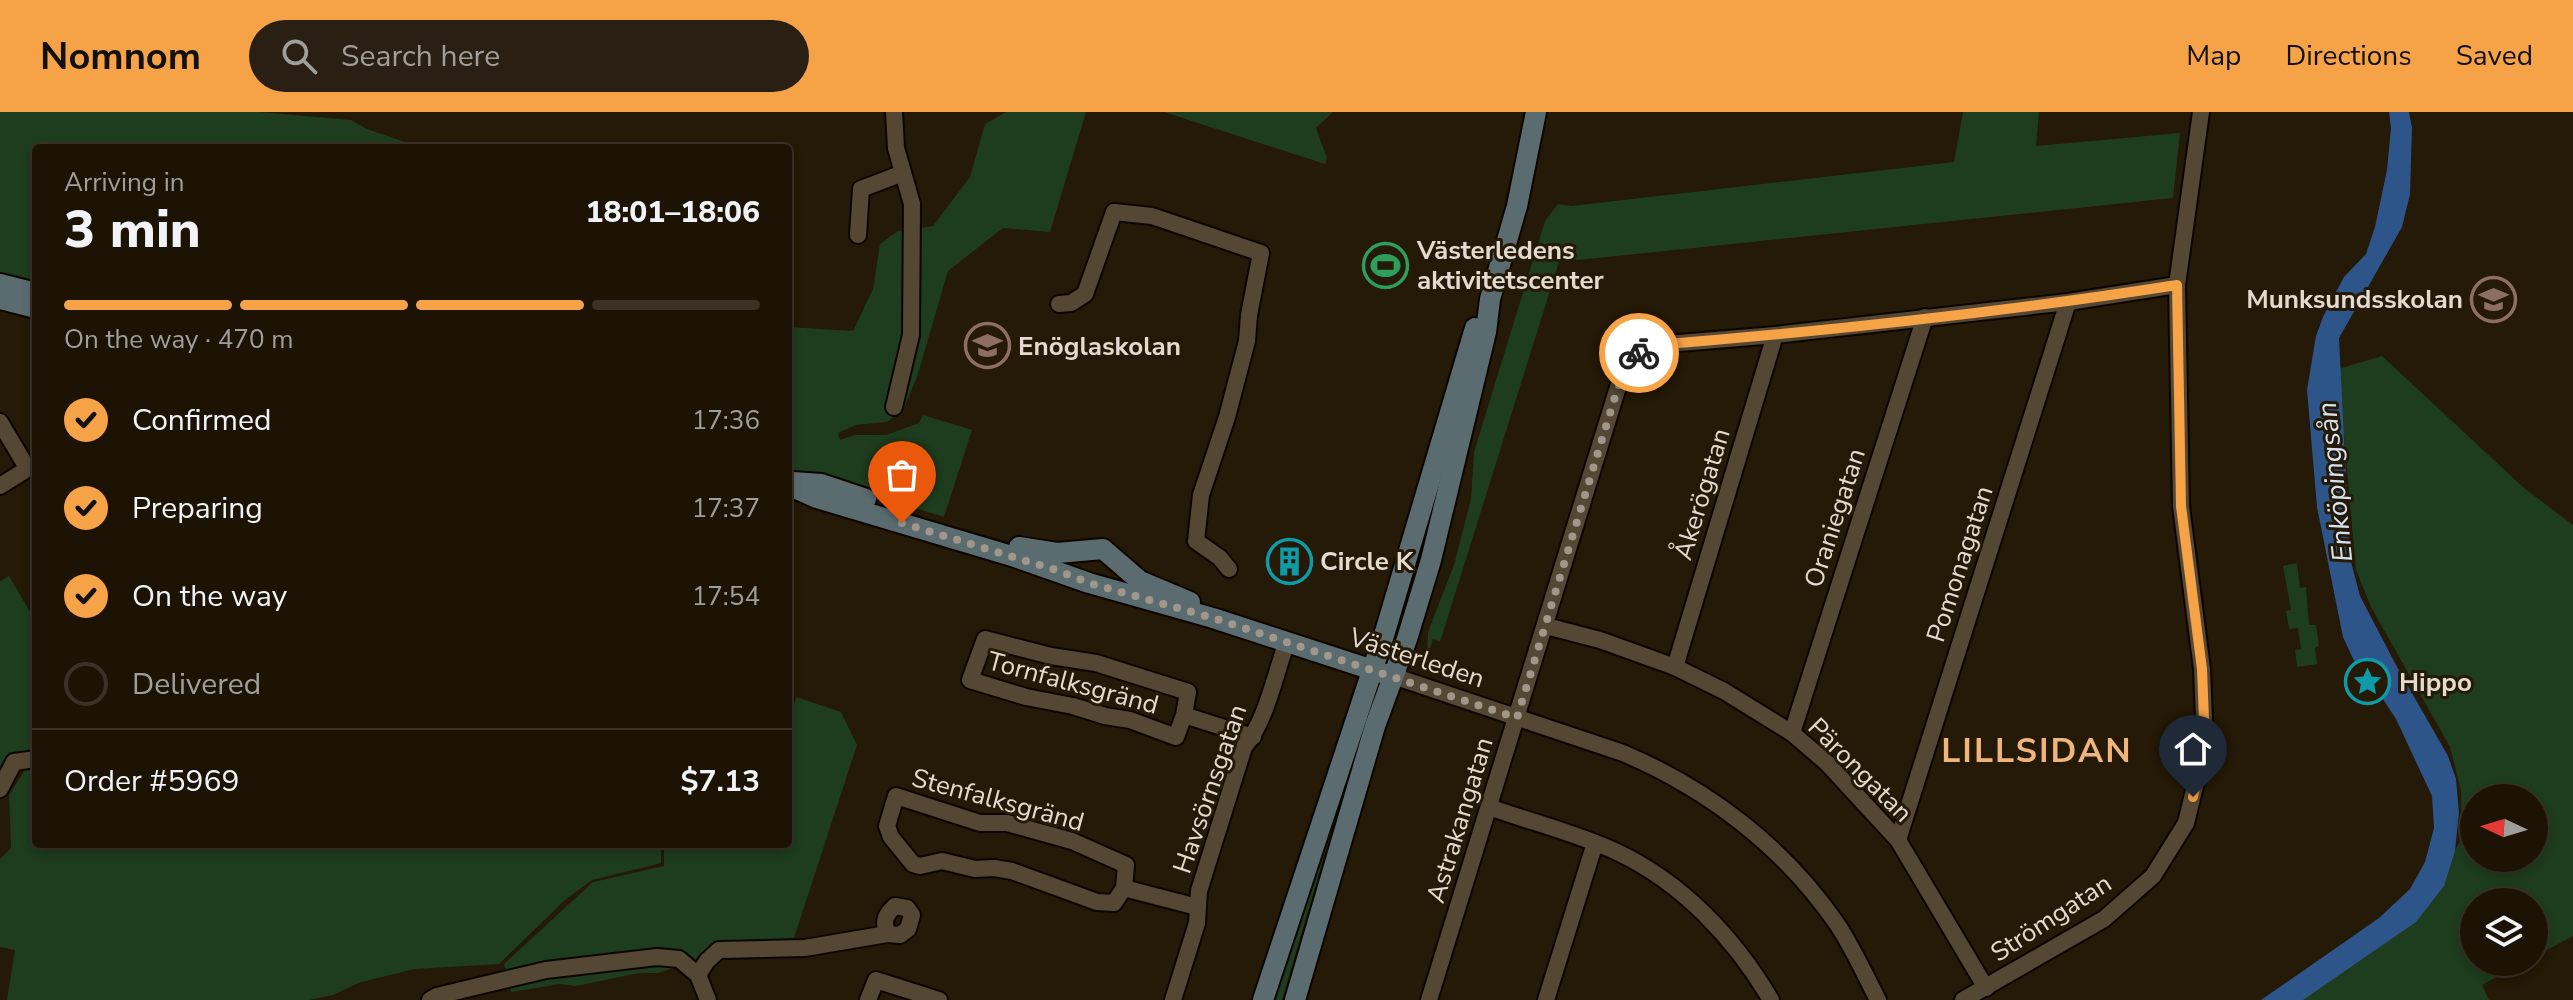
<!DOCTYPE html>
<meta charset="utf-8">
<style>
:root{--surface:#1c1305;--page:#292013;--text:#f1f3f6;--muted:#a09e9a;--line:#3a3227;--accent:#f6a247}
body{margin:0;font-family:"Nunito Sans",sans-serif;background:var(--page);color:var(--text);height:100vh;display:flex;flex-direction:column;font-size:30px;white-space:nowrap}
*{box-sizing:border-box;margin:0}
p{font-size:26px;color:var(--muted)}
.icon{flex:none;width:44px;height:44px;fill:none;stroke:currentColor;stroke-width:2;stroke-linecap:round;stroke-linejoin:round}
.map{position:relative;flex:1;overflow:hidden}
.drawer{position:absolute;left:32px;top:32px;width:760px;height:704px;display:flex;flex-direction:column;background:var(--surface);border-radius:8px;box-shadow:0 4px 12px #0003,0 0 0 2px var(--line)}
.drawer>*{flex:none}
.needle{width:52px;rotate:274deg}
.buttons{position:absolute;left:2460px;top:672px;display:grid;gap:16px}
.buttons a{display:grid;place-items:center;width:88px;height:88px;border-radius:50%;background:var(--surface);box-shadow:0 4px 12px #0003,0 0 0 2px var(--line);font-size:40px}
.pin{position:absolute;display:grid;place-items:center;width:68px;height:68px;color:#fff;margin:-82px -34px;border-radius:50% 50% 50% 0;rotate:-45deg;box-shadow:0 0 8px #0007}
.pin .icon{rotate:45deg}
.courier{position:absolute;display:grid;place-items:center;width:80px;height:80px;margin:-40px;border:6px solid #f6a247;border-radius:50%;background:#fff;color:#222;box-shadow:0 2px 10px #0007}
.summary em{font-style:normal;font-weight:800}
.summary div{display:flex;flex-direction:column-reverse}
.summary{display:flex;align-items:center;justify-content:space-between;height:136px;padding:0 32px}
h1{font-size:52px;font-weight:800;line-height:60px}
.bar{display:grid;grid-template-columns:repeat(4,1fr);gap:12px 8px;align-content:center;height:96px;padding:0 32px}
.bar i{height:10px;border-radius:6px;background:var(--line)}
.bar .selected{background:var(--accent)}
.bar p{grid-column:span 4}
.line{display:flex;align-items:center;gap:20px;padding:0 32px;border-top:2px solid var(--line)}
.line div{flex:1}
ol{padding:0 32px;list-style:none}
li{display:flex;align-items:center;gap:24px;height:88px}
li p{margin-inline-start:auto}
li .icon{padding:8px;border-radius:50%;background:var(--accent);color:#111;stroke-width:4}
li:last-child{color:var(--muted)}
li i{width:44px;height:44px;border:4px solid var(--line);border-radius:50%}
header{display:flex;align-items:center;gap:48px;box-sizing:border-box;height:112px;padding:0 40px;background:var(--accent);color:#111}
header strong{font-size:38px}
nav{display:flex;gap:44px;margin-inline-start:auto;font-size:28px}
.search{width:560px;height:72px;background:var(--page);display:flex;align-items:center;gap:20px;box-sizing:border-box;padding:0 28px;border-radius:44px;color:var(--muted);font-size:30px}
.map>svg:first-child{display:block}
</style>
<header>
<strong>Nomnom</strong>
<div class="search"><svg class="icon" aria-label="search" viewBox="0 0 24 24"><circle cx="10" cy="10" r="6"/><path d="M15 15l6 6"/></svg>Search here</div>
<nav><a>Map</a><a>Directions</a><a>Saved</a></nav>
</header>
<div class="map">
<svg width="2573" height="888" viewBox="0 0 2573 888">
<rect width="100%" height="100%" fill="#251907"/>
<!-- green -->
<g fill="#1e3c1e" fill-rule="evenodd">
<path d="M0,0H260L351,8L367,17L423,36H36V176L0,167Z"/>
<path d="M1006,0H1086L1050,120L1003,116L948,159L917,265L904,296L887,310L856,313L838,321L840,328L855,323H886L919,311L923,303L972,318L944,405L788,357V215L853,219L873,177L880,132L898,119L933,114L970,65L985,12Z"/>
<path d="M1164,0H1333L1316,16L1327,46L1325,52Z"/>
<path d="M1963,0H2039L2036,34L2180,21L2173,86L1559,150L1440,530L1433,527L1427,547L1428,520L1454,453L1471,387L1474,340L1545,109L1558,92L1571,94L1954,50Z"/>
<path d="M2382,244L2524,376L2573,413V824L2534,845V790H2474V850H2524L2482,873L2489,888H2301L2374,839L2423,792L2461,728V679L2450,635L2371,495L2356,458L2338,257ZM2474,686H2534V746H2474Z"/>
<path d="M2297,451L2300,476L2306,475L2309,513H2316L2319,534L2315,536L2317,552L2297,555L2295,538L2301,537L2298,516L2289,517L2286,499L2291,498L2283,454Z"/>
<path d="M9,464L36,510V641L14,644L0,655V469Z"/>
<path d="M796,585L841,600L857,633L794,826L721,830L697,848L658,861H639L576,874L560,872L511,880L504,852L593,770L664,754V732H788V613Z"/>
<path d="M36,657V732H661V751L592,768L565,788L499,852L415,857L361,870L333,883L309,888H7L15,838L0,835V747L11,736L9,683L25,658Z"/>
<path d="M1343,669L1346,670L1282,888H1275Z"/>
</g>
<!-- water -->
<path fill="#2d5589" d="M2389,0H2409L2412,16L2410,82L2402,115L2339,226L2350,446L2360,484L2397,555L2448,644L2456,667L2459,701L2455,739L2444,774L2416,810L2303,888H2261L2379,806L2410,777L2425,750L2434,716L2432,684L2396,607L2375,575L2356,553L2343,525L2317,395L2307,278L2316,224L2323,205L2344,165L2366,142L2375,115L2387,58L2391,16Z"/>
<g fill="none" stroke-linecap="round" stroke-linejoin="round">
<defs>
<g id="street">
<path d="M858,123L861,77L903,61"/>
<path d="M1059,192L1071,191L1085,182L1114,100L1152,104L1261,141L1249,203L1247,229L1227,305L1201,383L1196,429L1220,446L1229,457"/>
<path d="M894,295L911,223L912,92L896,36L894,0"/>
<path d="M0,310L26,354L24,359L0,374"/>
<path d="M1546,514L1600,528L1675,555L1724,579L1792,621L1827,651L1898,728L1986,876"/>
<path d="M1675,555L1775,223"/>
<path d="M1393,564L1623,641C1708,677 1784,735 1837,812C1853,836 1865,863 1878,888"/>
<path d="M1184,603L1176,625L1130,608L1105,604L1073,594L1026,585L970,568L985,527L1051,544L1096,551L1188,580L1184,603L1253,625"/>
<path d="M1792,621L1925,205"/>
<path d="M0,677L14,650L36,647"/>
<path d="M1489,695C1531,710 1576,721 1617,740C1683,771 1735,827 1771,888"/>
<path d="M1898,728L2068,190"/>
<path d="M1124,776L1114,791L1097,790L1012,759L994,756L975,757L942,749L920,754L913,752L891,725L887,714L896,684L980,711H1007L1072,729L1126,753L1124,776L1197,795"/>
<path d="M430,888L437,884L546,858L657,845L679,847L698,863"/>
<path d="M708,888L698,863L707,849L719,838L805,836L887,822L900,823L908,817L912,803L907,796L895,794C885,803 883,809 887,822"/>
<path d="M868,888L876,868L939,888"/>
<path d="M1173,888L1197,811L1199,779L1244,635C1266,610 1275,562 1287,530"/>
<path d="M1429,888L1618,275L1631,246L1655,233L1775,223L2068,190L2177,173"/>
<path d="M1546,888L1595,731"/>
<path d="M1963,888L2104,807L2153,764L2186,711L2205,633L2202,557L2181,394L2177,173L2201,0"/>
</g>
<g id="secondary">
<path d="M0,172L36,181"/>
<path d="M0,187L36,196"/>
<path d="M793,370L821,372L866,387"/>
<path d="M788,373L817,386L1015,445L1089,471L1213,506L1385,562"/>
<path d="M1019,435L1057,441L1103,437L1140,469L1190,490"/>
<path d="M1263,888L1385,520L1475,216"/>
<path d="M1295,888L1375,614L1407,527L1431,448L1486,220L1490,187L1517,94L1536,0"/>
</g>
</defs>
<!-- street casing -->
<use href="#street" stroke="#0d0500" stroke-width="20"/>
<!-- secondary casing -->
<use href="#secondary" stroke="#0d0500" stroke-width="24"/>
<!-- street -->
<use href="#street" stroke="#544834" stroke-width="16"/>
<!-- secondary -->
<use href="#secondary" stroke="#5b6c70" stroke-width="20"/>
</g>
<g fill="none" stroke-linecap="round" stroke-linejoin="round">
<!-- done -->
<path stroke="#a0978a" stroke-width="8" stroke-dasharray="0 14.4" d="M902,411L1059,459L1089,471L1213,506L1517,606L1618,275L1631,246L1639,241"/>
<!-- route -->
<path stroke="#f6a247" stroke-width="10" d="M1639,241L1655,233C1829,219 2004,200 2177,173L2181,394L2202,557L2205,633L2193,685"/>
</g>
<!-- icons -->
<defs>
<symbol id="stadium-ring" viewBox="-11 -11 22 22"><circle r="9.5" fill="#251907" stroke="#2e9e5b" stroke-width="1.5"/><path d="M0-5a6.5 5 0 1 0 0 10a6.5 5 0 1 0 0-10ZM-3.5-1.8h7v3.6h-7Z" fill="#2e9e5b"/></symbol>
<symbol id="school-ring" viewBox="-11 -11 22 22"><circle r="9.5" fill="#251907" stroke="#8d6e63" stroke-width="1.5"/><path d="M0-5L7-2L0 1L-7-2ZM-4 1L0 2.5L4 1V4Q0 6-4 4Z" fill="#8d6e63"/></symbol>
<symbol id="building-ring" viewBox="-11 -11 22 22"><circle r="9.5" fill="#251907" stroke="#0f9aa8" stroke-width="1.5"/><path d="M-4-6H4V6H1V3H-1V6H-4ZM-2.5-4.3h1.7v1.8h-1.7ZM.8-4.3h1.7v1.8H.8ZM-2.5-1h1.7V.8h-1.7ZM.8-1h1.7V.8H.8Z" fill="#0f9aa8"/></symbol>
<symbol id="sight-ring" viewBox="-11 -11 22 22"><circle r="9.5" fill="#251907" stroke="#0f9aa8" stroke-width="1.5"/><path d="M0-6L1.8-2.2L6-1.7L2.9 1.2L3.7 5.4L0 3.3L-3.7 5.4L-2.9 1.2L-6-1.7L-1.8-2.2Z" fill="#0f9aa8"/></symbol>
</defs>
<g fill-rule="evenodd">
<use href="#stadium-ring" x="1360" y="128" width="51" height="51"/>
<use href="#school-ring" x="2468" y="162" width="51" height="51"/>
<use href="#school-ring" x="962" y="208" width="51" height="51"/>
<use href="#building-ring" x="1264" y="424" width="51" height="51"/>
<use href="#sight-ring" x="2342" y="544" width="51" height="51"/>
</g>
<g text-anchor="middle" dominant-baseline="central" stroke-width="6" stroke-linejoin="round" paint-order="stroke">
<!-- poi labels -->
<g font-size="26" font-weight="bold" fill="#e3dbd0" stroke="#251907" text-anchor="start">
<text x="1417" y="138">Västerledens<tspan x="1417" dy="30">aktivitetscenter</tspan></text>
<text x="2463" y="187" text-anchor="end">Munksundsskolan</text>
<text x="1018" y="234">Enöglaskolan</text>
<text x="1320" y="449">Circle K</text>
<text x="2399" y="570">Hippo</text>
</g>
<!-- street labels -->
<g font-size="26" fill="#e3dbd0" stroke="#251907">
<text transform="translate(1702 382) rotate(-73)">Åkerögatan</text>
<text transform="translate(1835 406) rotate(-72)">Oraniegatan</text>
<text transform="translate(1960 452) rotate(-72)">Pomonagatan</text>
<text transform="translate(1417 546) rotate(18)">Västerleden</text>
<text transform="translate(1073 571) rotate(15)">Tornfalksgränd</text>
<text transform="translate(1860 658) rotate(45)">Pärongatan</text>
<text transform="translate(1210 677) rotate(-71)">Havsörnsgatan</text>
<text transform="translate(998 688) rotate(15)">Stenfalksgränd</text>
<text transform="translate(1460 708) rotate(-73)">Astrakangatan</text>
<text transform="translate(2051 806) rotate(-33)">Strömgatan</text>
</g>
<!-- water labels -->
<g font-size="28" font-style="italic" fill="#d6e2f2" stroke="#251907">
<text transform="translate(2335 370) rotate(-96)">Enköpingsån</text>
</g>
<!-- district labels -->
<g font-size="34" font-weight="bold" letter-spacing="2" fill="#efb57c" stroke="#251907">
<text x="2037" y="639">LILLSIDAN</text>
</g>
</g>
</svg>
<div class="buttons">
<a><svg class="needle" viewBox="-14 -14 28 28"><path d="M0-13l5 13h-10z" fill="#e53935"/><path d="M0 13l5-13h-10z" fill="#a09e9a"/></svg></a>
<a><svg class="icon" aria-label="layers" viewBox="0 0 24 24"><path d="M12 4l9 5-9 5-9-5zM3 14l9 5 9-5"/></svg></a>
</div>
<div class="pin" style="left:902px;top:411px;background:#ea580c"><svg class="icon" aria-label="bag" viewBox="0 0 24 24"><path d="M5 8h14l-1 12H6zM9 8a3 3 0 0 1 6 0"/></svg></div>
<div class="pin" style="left:2193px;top:685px;background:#1f2937"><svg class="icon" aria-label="home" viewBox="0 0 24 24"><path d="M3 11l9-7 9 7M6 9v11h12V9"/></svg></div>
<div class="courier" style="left:1639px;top:241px"><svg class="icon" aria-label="bike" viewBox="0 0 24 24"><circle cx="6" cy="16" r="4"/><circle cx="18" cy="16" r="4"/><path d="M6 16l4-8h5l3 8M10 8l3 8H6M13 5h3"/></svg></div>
<section class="drawer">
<div class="summary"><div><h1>3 min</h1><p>Arriving in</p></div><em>18:01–18:06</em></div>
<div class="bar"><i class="selected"></i><i class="selected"></i><i class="selected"></i><i></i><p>On the way · 470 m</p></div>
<ol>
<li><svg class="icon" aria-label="check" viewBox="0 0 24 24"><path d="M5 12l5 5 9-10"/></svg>Confirmed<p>17:36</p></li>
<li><svg class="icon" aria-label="check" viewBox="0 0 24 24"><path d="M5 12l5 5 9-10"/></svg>Preparing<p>17:37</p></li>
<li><svg class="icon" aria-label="check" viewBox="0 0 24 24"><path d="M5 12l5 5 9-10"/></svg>On the way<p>17:54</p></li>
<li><i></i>Delivered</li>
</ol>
<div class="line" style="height:104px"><div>Order #5969</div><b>$7.13</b></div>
</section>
</div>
